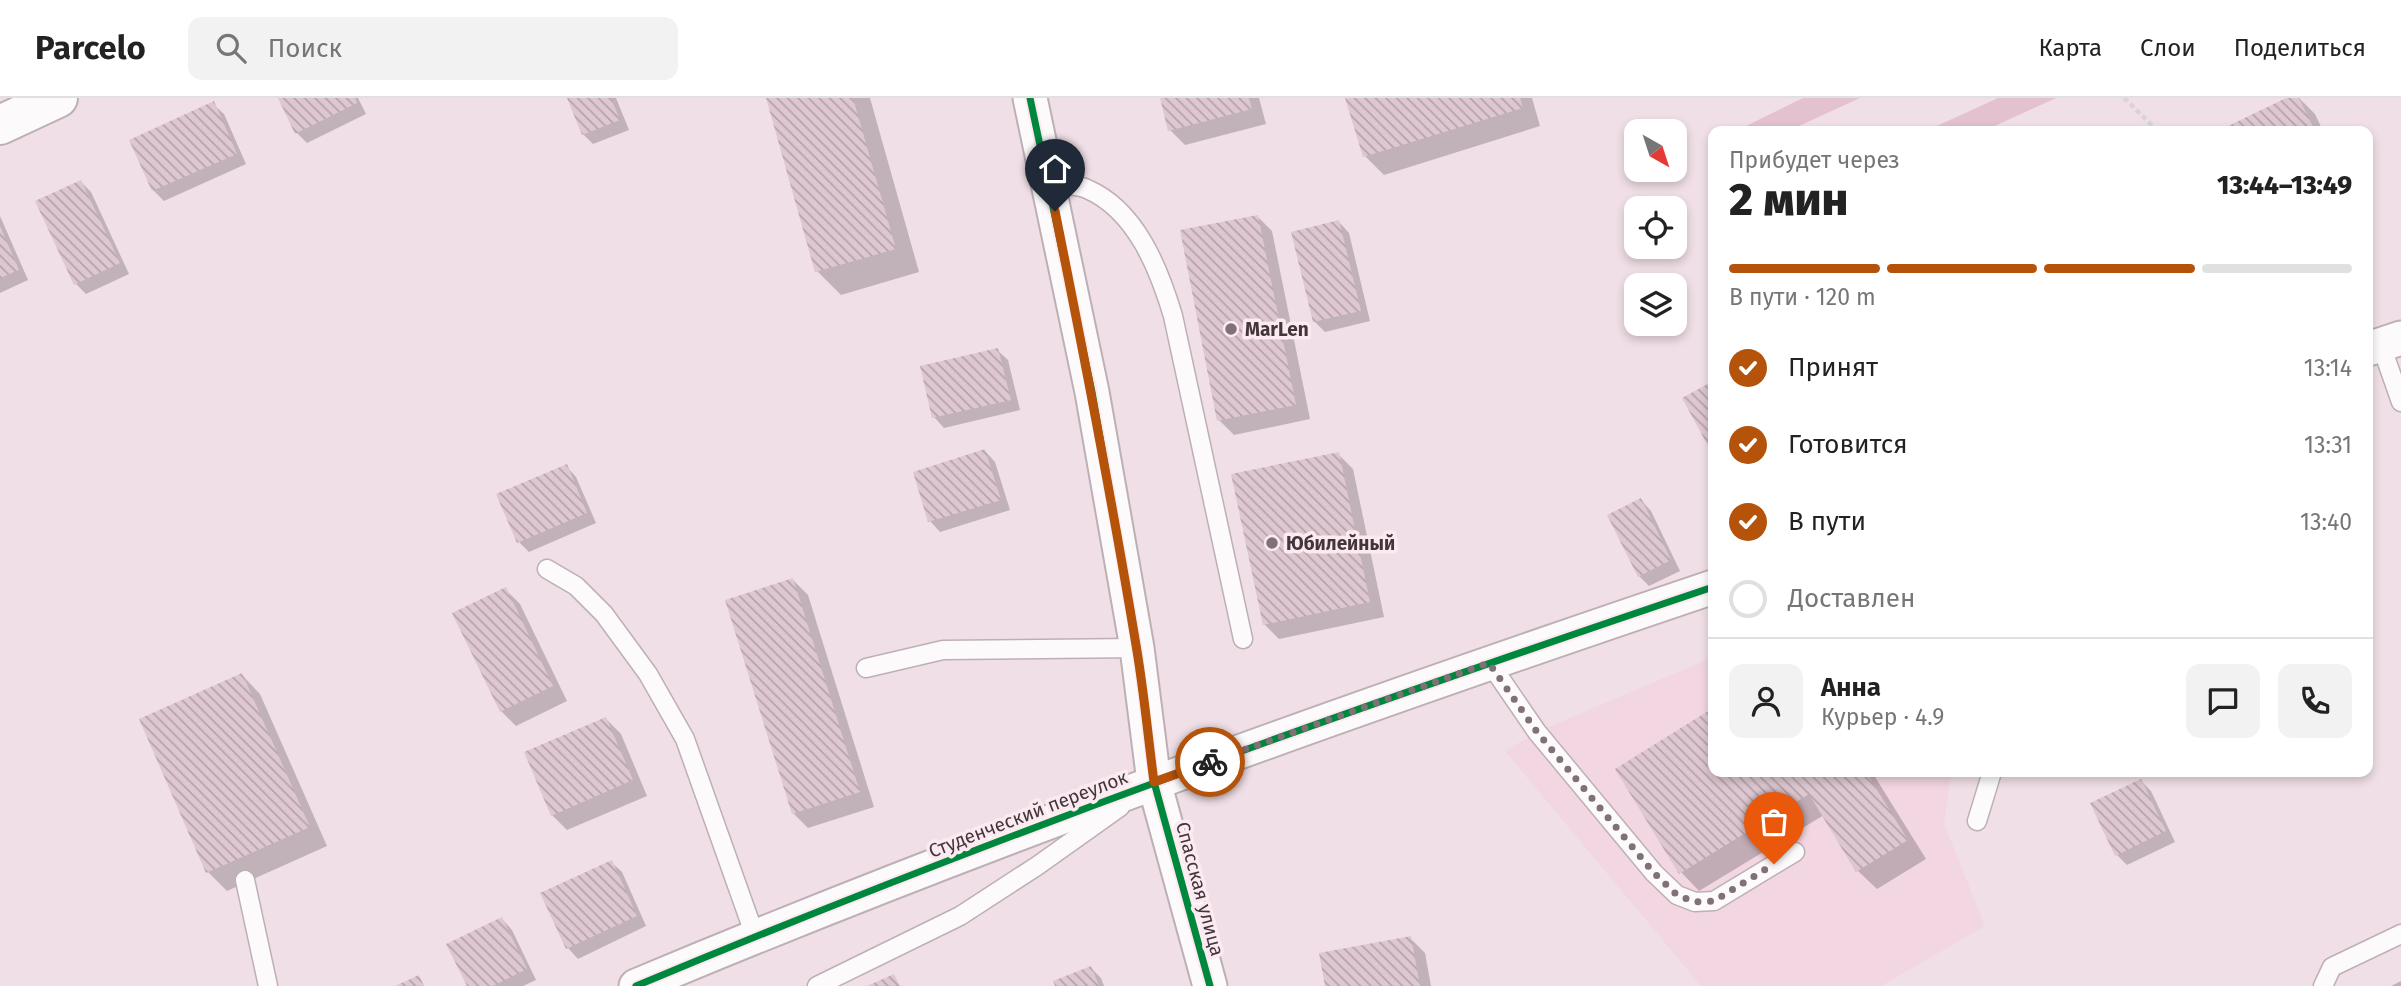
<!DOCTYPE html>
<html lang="ru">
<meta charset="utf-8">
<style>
:root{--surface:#fff;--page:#f2f2f2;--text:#222;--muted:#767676;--line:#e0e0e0;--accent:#b45309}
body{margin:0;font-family:"Fira Sans",sans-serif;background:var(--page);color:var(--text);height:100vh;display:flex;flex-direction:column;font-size:26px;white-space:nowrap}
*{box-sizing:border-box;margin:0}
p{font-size:23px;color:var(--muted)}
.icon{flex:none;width:38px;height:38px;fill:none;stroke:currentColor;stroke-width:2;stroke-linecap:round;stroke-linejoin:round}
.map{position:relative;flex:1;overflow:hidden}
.panel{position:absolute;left:1708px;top:28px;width:665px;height:651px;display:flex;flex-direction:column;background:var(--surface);border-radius:14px;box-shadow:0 4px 10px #0003}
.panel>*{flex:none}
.needle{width:46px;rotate:141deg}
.tools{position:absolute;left:1624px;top:21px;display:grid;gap:14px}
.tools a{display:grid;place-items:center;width:63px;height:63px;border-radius:14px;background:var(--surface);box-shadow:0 4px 10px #0003;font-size:35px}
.pin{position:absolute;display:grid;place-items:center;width:60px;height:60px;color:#fff;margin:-72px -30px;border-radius:50% 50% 50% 0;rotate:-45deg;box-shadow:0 0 7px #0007}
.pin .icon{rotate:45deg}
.courier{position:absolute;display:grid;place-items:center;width:70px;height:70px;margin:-35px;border:5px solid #b45309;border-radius:50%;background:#fff;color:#222;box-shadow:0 2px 9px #0007}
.overview em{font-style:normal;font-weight:800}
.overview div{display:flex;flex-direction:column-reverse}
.overview{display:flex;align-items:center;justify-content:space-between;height:119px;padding:0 21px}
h1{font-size:46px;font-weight:800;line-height:52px}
.bar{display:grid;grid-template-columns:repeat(4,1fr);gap:10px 7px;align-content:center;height:84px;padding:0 21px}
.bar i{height:9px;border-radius:5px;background:var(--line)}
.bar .active{background:var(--accent)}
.bar p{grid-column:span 4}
.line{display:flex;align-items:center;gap:18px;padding:0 21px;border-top:2px solid var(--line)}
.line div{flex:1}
.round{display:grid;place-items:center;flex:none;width:74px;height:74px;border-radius:14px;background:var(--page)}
ol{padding:0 21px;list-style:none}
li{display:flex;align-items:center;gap:21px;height:77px}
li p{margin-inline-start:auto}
li .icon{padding:7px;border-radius:50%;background:var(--accent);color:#fff;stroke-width:4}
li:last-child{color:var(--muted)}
li i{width:38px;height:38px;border:4px solid var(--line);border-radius:50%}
header{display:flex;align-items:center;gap:42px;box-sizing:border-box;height:98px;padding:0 35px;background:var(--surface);border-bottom:2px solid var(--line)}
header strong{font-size:33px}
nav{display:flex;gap:38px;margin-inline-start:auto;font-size:24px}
.search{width:490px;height:63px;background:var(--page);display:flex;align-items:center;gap:18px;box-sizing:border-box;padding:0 24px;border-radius:14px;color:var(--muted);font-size:26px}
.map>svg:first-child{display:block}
</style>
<header>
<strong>Parcelo</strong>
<div class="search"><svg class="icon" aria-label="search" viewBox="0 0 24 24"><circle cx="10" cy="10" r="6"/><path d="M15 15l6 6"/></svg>Поиск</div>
<nav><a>Карта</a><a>Слои</a><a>Поделиться</a></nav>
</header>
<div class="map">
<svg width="2401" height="888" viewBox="0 0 2401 888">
<defs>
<pattern id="building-back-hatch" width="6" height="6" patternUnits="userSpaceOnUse" patternTransform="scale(1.75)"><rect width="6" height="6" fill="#dec7d1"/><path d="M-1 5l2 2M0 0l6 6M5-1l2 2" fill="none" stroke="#b6a2ab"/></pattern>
</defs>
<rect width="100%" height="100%" fill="#f0dfe6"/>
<!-- built -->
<path fill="#f2d6e2" d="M1713,559V674H1957L1950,681L1944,726L1985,828L1881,888H1701L1505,653L1537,634Z"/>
<!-- park -->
<g fill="#e3c1cf">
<path d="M1803,0H1860L1788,33H1736Z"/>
<path d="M1998,0H2056L1984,33H1926Z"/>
</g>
<!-- shadow -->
<g fill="#0003">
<path d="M280,0H358L366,16L307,45L297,35Z"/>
<path d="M569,0H616L629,32L593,46L583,36Z"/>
<path d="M768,0H870L919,174L841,197L817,173Z"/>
<path d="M1162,0H1259L1266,26L1185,47L1170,32Z"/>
<path d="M1347,0H1532L1540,28L1384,77L1365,58Z"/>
<path d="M2290,0H2299L2315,16L2323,33H2226L2225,32Z"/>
<path d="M213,6L224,16L246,66L164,103L153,92Z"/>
<path d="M81,84L91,94L129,176L86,196L76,186Z"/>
<path d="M0,118L28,182L0,195Z"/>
<path d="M1257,118L1272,133L1310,321L1234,337L1219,322Z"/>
<path d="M1339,124L1349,135L1370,223L1325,234L1314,223Z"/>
<path d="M997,252L1008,262L1020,312L944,330L934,319Z"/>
<path d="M985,353L995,364L1010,412L940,434L930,423Z"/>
<path d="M1338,356L1353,371L1384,519L1279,541L1264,526Z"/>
<path d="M566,368L576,379L596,425L529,454L519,444Z"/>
<path d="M1641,402L1651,413L1680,473L1649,488L1639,478Z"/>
<path d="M793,482L808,497L874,709L808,730L793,715Z"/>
<path d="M505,491L520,506L567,603L516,628L501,613Z"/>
<path d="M242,577L260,596L327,748L227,793L208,774Z"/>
<path d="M1713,612V674H1872L1926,761L1877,791L1858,773L1824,717L1699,793L1681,774L1617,671Z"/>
<path d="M606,621L621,636L647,698L567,732L552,717Z"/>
<path d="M2141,683L2151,693L2175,744L2127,767L2117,757Z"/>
<path d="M611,764L622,774L646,828L578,861L568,850L542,796Z"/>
<path d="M502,821L512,832L536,882L523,888H469Z"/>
<path d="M1410,840L1425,855L1431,888H1327Z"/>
<path d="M1091,870L1101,880L1104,888H1057Z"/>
<path d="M2401,883V888H2391Z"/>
</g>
<!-- building -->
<g fill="url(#building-back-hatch)">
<path d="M278,0H355L357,5L295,36Z"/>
<path d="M567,0H611L620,22L582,37Z"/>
<path d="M766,0H853L896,151L815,174Z"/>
<path d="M1160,0H1249L1252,11L1168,33Z"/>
<path d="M1345,0H1520L1523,10L1363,59Z"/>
<path d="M2286,0H2299L2315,33H2224L2222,31Z"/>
<path d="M214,3L237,56L152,93L129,42Z"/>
<path d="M81,82L120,165L74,187L35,103Z"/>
<path d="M1258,117L1296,307L1217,323L1180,132Z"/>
<path d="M1339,122L1361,213L1313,224L1291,134Z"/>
<path d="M0,128L19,172L0,180Z"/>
<path d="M998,250L1011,302L932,320L920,268Z"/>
<path d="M1713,283V357L1682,300Z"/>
<path d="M985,351L1001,402L928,424L913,374Z"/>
<path d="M1339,354L1370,504L1263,527L1231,376Z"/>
<path d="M567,366L587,415L517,445L496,396Z"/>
<path d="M1641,400L1671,462L1638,479L1607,417Z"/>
<path d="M793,480L860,694L792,716L725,502Z"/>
<path d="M506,489L553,588L500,614L452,515Z"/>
<path d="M242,575L310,729L206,775L139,621Z"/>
<path d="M1713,610V674H1866L1908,742L1856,774L1809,696L1679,776L1615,671Z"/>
<path d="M606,619L633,682L551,718L524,654Z"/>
<path d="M2141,681L2166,733L2115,758L2090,705Z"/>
<path d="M612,762L637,818L566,851L540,795Z"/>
<path d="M502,819L527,871L493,888H467L446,846Z"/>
<path d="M1411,838L1420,888H1325L1319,855Z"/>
<path d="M1091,868L1099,888H1055L1053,883Z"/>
<path d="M894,876L900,888H867Z"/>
<path d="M419,877L424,888H395Z"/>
</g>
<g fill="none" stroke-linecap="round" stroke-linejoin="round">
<defs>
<g id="lane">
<path d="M1049,87C1061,87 1077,86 1087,91C1136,112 1159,171 1173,218L1243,541"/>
<path d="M2381,247L2401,304"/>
<path d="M547,471L576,488L604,516L648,576L685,641L755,838"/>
<path d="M1489,564L1537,634L1654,775L1677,797L1695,804L1714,803L1795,754"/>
<path d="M866,570L943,552L1137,550"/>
<path d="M1977,723L1992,674"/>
<path d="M245,782L268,888"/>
<path d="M817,888L960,818L1037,768L1120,709"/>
<path d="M2323,888L2332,869L2401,836"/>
</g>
<g id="street">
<path d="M1030,0L1092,294L1137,550L1154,684L1210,888"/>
<path d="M2368,251L2401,240"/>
<path d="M636,888C989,740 1351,611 1713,489"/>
</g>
<path id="secondary" d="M0,27L58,0"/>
</defs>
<!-- lane casing -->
<use href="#lane" stroke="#bdb0b5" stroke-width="21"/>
<!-- street casing -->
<use href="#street" stroke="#bdb0b5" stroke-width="37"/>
<!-- secondary casing -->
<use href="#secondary" stroke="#bdb0b5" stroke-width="42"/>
<!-- path -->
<path stroke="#d8d4d6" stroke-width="4.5" stroke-dasharray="5 3.5" stroke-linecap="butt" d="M2124,0L2158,33"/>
<!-- lane -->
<use href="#lane" stroke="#fdfafb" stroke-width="18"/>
<!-- street -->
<use href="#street" stroke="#fdfafb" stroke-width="33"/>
<!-- secondary -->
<use href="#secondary" stroke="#fdfafb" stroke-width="38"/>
<defs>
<g id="cycleway">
<path d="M1030,0L1092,294L1137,550L1154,684L1210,888"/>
<path d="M636,888C989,740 1351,611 1713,489"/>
</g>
</defs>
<!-- cycleway casing -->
<use href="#cycleway" stroke="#fceaf1" stroke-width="11"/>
<!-- cycleway -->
<use href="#cycleway" stroke="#00873e" stroke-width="7"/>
</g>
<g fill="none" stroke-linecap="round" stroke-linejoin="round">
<!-- done -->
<path stroke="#7f7177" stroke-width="7" stroke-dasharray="0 12.6" d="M1210,664L1489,565L1537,634L1654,775L1677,797L1695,804L1714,803L1774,766"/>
<!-- route -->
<path stroke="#b45309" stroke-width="9" d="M1055,113C1084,257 1112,402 1136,547C1144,593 1148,639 1154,684L1210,664"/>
</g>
<!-- markers -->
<g fill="#7f7177" stroke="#fceaf1" stroke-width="2.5">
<circle cx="1231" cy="231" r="7"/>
<circle cx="1272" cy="445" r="7"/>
</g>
<g text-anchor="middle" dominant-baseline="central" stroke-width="7" stroke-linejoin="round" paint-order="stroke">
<!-- poi labels -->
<g font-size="19" font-weight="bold" fill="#42363b" stroke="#fceaf1" text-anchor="start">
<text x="1245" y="231">MarLen</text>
<text x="1286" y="445">Юбилейный</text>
</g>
<!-- street labels -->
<g font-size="19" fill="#42363b" stroke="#fceaf1">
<text transform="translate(1028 716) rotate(-21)">Студенческий переулок</text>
<text transform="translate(1200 791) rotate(75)">Спасская улица</text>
</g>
</g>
</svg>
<div class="tools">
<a><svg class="needle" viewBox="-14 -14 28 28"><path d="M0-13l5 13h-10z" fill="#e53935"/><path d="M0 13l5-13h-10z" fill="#767676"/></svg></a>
<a><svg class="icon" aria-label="locate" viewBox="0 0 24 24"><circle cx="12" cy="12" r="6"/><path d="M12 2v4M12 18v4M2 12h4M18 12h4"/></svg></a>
<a><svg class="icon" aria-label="layers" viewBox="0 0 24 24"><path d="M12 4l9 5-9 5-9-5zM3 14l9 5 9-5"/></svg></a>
</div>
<div class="pin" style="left:1774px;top:766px;background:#ea580c"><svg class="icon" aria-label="bag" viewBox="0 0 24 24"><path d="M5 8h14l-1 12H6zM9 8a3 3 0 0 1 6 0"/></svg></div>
<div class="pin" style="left:1055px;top:113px;background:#1f2937"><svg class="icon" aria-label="home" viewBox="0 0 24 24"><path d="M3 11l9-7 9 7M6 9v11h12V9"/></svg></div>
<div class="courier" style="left:1210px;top:664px"><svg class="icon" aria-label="bike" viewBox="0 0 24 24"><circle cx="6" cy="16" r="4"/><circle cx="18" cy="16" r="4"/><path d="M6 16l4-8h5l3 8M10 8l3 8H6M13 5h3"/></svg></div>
<section class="panel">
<div class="overview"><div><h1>2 мин</h1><p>Прибудет через</p></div><em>13:44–13:49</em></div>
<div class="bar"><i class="active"></i><i class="active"></i><i class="active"></i><i></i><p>В пути · 120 m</p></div>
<ol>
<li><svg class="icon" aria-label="check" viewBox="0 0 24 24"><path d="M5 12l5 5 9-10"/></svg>Принят<p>13:14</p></li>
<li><svg class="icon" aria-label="check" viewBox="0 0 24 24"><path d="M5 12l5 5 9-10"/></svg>Готовится<p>13:31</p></li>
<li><svg class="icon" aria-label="check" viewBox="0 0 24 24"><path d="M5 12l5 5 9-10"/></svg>В пути<p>13:40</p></li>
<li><i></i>Доставлен</li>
</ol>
<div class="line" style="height:126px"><a class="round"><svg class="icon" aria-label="person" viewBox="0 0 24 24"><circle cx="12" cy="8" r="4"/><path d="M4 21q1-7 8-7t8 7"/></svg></a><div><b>Анна</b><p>Курьер · 4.9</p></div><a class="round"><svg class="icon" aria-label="chat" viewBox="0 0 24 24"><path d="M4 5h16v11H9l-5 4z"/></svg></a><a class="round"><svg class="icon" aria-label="phone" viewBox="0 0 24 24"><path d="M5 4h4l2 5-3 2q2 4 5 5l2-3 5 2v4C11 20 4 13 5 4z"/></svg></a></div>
</section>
</div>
